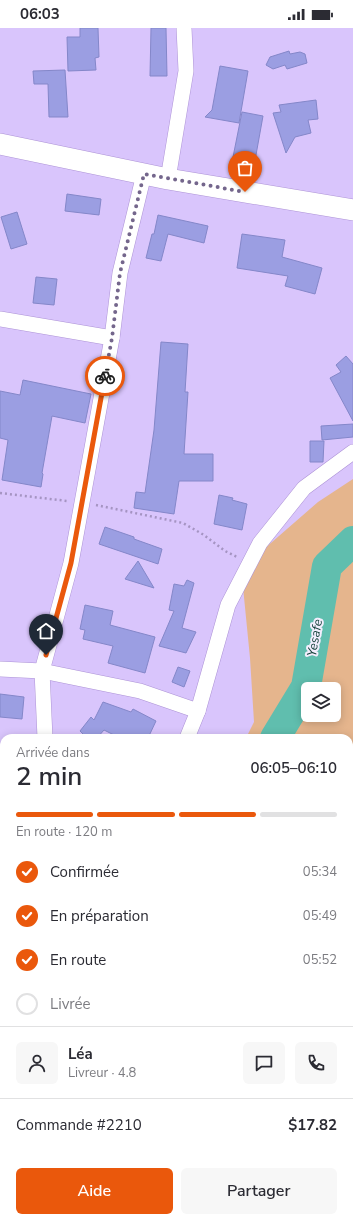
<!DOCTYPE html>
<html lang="fr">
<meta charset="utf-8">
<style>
:root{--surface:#fff;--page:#f7f7f7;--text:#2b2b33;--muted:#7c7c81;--line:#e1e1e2;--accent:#ea580c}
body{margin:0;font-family:"Nunito Sans",sans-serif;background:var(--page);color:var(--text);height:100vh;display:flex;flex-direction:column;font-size:15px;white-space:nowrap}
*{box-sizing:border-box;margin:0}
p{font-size:13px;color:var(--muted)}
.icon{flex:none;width:22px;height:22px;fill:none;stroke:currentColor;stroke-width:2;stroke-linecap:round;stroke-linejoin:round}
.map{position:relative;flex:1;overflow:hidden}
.drawer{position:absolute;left:0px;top:706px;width:353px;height:488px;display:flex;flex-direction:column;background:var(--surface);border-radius:12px 12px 0 0;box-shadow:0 2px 10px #0003}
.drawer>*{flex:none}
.fabs{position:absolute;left:301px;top:654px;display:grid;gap:8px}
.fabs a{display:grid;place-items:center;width:40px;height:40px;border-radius:6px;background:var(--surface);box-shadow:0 2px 10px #0003;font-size:20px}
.pin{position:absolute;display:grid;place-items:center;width:34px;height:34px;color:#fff;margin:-41px -17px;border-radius:50% 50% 50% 0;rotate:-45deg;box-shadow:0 0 4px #0007}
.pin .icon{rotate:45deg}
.courier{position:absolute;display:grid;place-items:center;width:40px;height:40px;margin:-20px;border:3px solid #ea580c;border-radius:50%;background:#fff;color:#222;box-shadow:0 1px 5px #0007}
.overview em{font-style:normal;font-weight:600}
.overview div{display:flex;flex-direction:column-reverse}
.overview{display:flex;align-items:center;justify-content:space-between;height:68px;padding:0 16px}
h1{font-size:26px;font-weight:600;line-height:30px}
.bar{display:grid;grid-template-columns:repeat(4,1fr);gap:6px 4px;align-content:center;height:48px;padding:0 16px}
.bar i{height:5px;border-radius:3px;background:var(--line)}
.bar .selected{background:var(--accent)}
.bar p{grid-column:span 4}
.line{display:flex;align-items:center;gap:10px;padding:0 16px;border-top:1px solid var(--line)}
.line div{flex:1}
.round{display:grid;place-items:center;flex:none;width:42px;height:42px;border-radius:6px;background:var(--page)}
ol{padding:0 16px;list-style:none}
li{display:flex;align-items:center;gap:12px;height:44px}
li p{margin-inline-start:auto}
li .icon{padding:4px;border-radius:50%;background:var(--accent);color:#fff;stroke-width:4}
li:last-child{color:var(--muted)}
li i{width:22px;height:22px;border:2px solid var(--line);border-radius:50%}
.action{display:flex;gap:8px;margin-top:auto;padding:8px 16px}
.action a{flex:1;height:46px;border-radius:6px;background:var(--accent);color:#fff;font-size:16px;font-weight:600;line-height:46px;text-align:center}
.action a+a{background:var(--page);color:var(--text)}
.status{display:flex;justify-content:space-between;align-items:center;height:28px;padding:0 20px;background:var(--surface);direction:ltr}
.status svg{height:11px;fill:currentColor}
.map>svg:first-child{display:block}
</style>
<div class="status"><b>06:03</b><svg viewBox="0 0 49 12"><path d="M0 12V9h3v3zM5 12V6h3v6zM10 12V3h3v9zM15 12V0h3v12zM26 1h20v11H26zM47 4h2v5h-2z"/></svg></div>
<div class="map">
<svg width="353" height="1194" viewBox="0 0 353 1194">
<rect width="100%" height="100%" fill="#d9c5fc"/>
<!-- green -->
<g fill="#e5b58d" fill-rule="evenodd">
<path d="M353,451V847L349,854V710H246L254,694L250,630L243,559L256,528L318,474ZM308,661H334V687H308Z"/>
<path d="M0,838L4,839V912L0,911Z"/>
<path d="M4,1143V1190H202L199,1194H0V1147Z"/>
</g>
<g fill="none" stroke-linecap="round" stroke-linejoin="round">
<!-- river -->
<g stroke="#60beae" stroke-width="30">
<path d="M275,710L306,659L327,538L353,513"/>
<path d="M99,1194L104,1190"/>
</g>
</g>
<!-- building -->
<g fill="#9b9ee2" stroke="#8487c9">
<path d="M80,0H98L99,29L95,30L96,42L68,43L67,9H80Z"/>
<path d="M151,0H166L167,48H150Z"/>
<path d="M289,23L290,26L300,24L305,26L307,35L287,41L285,37L273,41L266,37L270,29Z"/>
<path d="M220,38L248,43L239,95L205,89L212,82Z"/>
<path d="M65,42L68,89H49L48,56H34L33,43Z"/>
<path d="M316,72L318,91L308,92L311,105L295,109L286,125L273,85L281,84L279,77Z"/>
<path d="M242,84L263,88L254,138L232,134Z"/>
<path d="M67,166L101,171L99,187L65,183Z"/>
<path d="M17,184L27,216L11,221L1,189Z"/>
<path d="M158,187L208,198L204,215L168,206L161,233L146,230L152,206H154Z"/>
<path d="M242,206L285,212L282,229L322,240L315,266L285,258L288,248L237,240Z"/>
<path d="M36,249L57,251L54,277L33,275Z"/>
<path d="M161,314L188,316L185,364H188L184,426H213V453H179L174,486L134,480L136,464L145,465L154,402Z"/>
<path d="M346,328L353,336V393L330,350L341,344L336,337Z"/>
<path d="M23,352L91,366L85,395L52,388L42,445L43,446L41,459L2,452L8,412L0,410V363L20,367Z"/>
<path d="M353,396V409L322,412L321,398Z"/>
<path d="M310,413H324L323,434H310Z"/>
<path d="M219,467L233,470L232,472L247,476L242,502L214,496Z"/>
<path d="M105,499L134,509V511L162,521L158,536L99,516Z"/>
<path d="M138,533L154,560L125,551Z"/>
<path d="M187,552L194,555L182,600L196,604L186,625L159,618L174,583L169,582L174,556L184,558Z"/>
<path d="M85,577L113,583L110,597L155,609L145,645L108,635L113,618L83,611L85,602L80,601Z"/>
<path d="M178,639L190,643L184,659L172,654Z"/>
<path d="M0,666L24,669L22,691L0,689Z"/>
<path d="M103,674L131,684L133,681L156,693L148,710H120L104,702L97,710H86V709L80,703L91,689L94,692Z"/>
</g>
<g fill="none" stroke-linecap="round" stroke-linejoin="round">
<defs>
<g id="street">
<path d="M168,151L186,43L184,0"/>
<path d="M0,291L112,310"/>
<path d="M0,641L42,643L140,663L198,683"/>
<path d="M45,710L42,643L71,535L112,310L120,245L144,146"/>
<path d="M187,710L198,683L228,577L260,515L304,460L353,424"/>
<path d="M0,953L4,939"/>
<path d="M349,1118L353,1119"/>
</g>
<path id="secondary" d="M0,116L168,151L353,182"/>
</defs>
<!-- street casing -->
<use href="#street" stroke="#ad93d6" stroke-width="16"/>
<!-- secondary casing -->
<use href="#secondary" stroke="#ad93d6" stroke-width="22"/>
<!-- path -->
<g stroke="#a594c2" stroke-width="2.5" stroke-dasharray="2 3" stroke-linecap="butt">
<path d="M0,465L67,473"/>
<path d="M96,477L183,495L204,507L225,523L237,529"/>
</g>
<!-- street -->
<use href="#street" stroke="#fff" stroke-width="15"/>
<!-- secondary -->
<use href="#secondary" stroke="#fff" stroke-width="21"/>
</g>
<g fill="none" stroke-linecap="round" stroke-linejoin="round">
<!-- done -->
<path stroke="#74668c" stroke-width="4" stroke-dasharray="0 7.2" d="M105,348L112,310L120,245L144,146L245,164"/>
<!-- route -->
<path stroke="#ea580c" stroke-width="5" d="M46,627L71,535L105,348"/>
</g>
<g text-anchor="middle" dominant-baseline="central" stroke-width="4" stroke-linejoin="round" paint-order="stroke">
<!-- water labels -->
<g font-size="13" font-style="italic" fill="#18433c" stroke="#f3eefd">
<text transform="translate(315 610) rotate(-80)">Yesafe</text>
</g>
</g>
</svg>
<div class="fabs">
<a><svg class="icon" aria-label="layers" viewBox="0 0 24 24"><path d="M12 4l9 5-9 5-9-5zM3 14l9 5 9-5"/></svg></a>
</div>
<div class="pin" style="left:245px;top:164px;background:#ea580c"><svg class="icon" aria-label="bag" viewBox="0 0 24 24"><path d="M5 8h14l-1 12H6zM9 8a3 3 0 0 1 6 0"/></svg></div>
<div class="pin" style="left:46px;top:627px;background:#1f2937"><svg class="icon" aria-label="home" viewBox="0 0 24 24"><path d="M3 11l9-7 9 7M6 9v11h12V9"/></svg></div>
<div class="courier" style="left:105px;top:348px"><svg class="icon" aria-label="bike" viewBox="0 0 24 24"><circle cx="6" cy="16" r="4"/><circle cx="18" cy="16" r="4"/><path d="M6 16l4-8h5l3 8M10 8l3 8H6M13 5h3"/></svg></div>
<section class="drawer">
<div class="overview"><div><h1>2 min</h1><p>Arrivée dans</p></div><em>06:05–06:10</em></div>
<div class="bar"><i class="selected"></i><i class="selected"></i><i class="selected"></i><i></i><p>En route · 120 m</p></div>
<ol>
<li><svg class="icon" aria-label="check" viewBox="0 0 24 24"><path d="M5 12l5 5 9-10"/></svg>Confirmée<p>05:34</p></li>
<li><svg class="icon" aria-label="check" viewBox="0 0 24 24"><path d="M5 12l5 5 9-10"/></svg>En préparation<p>05:49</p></li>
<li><svg class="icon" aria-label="check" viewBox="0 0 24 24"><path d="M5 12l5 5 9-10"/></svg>En route<p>05:52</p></li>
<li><i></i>Livrée</li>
</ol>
<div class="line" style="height:72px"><a class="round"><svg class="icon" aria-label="person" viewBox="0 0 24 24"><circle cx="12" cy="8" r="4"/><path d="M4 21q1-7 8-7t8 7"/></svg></a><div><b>Léa</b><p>Livreur · 4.8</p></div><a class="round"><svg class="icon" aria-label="chat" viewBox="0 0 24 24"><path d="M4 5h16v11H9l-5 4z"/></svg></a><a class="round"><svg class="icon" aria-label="phone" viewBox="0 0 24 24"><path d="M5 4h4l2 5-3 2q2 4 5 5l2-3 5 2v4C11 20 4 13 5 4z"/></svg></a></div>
<div class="line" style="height:52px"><div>Commande #2210</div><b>$17.82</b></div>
<div class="action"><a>Aide</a><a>Partager</a></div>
</section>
</div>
